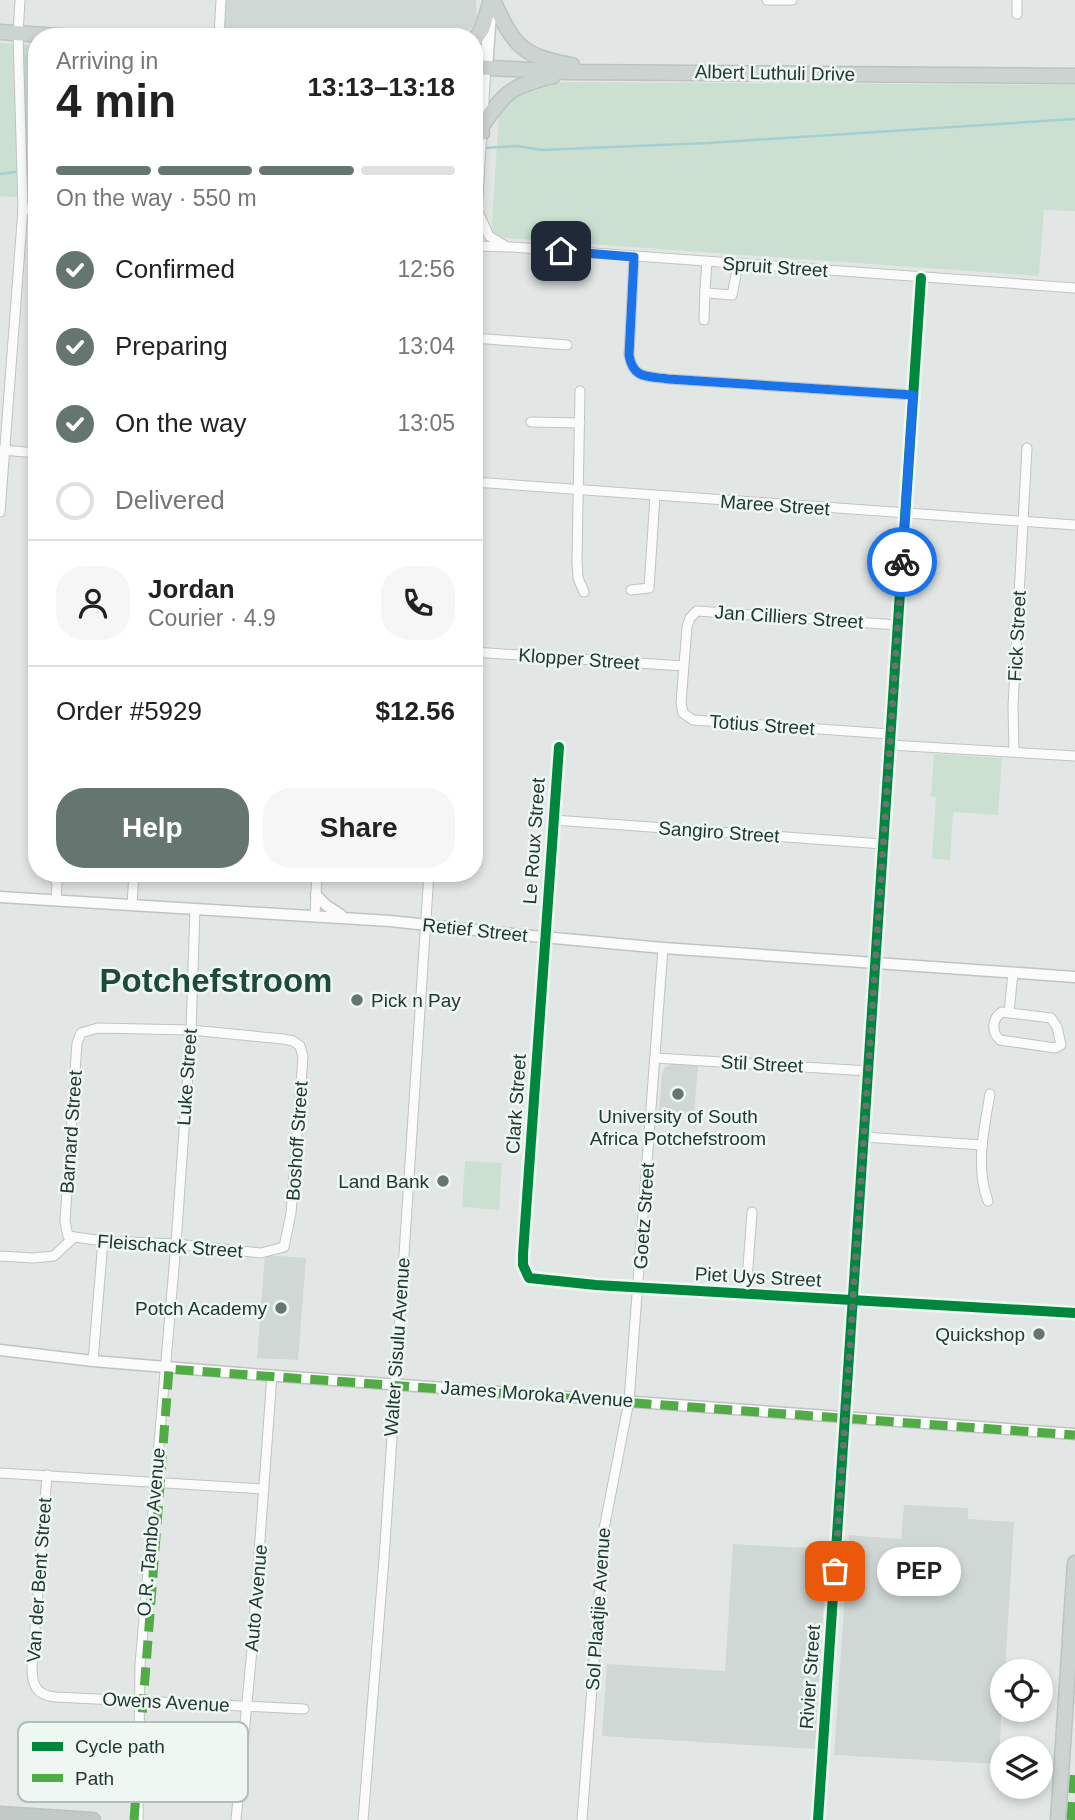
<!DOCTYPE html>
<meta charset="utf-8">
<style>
:root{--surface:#fff;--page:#f6f6f6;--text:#222;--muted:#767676;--line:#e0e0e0;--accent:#657670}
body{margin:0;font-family:Arial,sans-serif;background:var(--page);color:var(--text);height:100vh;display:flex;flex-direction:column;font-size:26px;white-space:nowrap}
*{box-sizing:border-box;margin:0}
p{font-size:23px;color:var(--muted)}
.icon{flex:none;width:38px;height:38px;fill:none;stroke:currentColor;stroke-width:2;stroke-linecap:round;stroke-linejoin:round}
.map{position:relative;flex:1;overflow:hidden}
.sheet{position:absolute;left:28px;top:28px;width:455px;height:854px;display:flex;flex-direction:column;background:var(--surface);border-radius:28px;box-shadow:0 4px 10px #0003}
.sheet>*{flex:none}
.tools{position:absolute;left:990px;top:1659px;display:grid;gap:14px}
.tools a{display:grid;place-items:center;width:63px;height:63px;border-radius:50%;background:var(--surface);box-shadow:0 4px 10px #0003;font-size:35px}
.pin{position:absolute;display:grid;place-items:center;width:60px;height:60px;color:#fff;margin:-30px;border-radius:14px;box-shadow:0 4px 10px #0006}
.courier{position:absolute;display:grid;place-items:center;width:70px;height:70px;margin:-35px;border:5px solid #1a73e8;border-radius:50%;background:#fff;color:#222;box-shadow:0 2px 9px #0007}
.bubble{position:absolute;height:49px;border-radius:24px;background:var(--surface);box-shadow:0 4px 10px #0003;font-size:23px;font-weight:700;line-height:49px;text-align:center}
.head em{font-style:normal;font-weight:700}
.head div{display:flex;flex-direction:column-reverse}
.head{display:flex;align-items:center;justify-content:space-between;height:119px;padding:0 28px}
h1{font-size:46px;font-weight:700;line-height:52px}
.bar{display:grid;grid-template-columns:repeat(4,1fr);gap:10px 7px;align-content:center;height:84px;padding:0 28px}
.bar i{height:9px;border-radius:5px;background:var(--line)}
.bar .current{background:var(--accent)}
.bar p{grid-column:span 4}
.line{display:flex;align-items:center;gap:18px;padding:0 28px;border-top:2px solid var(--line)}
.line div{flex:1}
.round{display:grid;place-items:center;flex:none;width:74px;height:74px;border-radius:28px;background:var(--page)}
ol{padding:0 28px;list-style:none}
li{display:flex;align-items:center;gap:21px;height:77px}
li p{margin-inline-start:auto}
li .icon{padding:7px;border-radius:50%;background:var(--accent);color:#fff;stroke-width:4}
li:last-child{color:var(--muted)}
li i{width:38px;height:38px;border:4px solid var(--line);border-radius:50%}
.button{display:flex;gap:14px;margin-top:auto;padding:14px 28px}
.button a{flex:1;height:80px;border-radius:28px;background:var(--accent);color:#fff;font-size:28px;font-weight:700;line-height:80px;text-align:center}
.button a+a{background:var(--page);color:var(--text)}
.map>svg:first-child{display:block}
</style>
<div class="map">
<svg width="1075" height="1820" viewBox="0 0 1075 1820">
<rect width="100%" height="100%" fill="#e2e7e5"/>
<!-- built -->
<g fill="#cfd8d4">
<path d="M226,0H476L477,24L459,37H224Z"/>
<path d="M673,1064L698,1066L694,1114L659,1113L662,1074L665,1067Z"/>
<path d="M265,1255L306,1258L298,1360L257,1358Z"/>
<path d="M904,1505L968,1508V1519L1014,1522L1005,1671H1003L999,1764L834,1755L849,1535L901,1539Z"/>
<path d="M733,1544L827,1549L815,1749L602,1736L607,1664L725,1671Z"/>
</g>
<!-- green -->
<g fill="#cbe0d1">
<path d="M0,43L37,46V199L0,196Z"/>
<path d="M540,82L1075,85V211L1044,210L1039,276L491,237L499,113L506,99Z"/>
<path d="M934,754L1002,758L998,815L953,812L950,860L932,859L936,797L931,796Z"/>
<path d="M465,1161L502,1163L499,1210L462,1207Z"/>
</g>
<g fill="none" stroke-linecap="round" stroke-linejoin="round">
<!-- stream -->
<g stroke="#a3d0d4" stroke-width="2.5">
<path d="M485,148L517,146L542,150L708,143L1075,119"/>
<path d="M0,174L37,169"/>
</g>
<defs>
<g id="minor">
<path d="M767,0H792"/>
<path d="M1017,0V14"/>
<path d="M219,37L221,0"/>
<path d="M23,209L37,210"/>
<path d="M479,214L489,236L504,245"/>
<path d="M474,246L512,247L1075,288"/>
<path d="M634,257L629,355C633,379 647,376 668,379L913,395"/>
<path d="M474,260L486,67"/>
<path d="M707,262L705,289L707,293L732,295L736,275"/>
<path d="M704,320L705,289"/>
<path d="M474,338L567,345"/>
<path d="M580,391L577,561L578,578L584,592"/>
<path d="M531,422L580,423"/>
<path d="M2,450L37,453"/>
<path d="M474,482L1075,525"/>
<path d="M0,512L23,209L18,34L20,0"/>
<path d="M631,590L649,588L655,496"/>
<path d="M474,652L683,666"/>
<path d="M890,734L693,720L683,713L681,703L687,627L690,618L697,611L898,625"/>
<path d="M890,745L1075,756"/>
<path d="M559,747L523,1254V1265L529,1278L596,1285L1075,1313"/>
<path d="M1014,752L1013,706L1027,448"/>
<path d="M554,820L883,844"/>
<path d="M48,873L57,882L56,900"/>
<path d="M132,905L134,873"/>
<path d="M315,916L317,873"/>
<path d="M1002,1012L1051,1018L1057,1027L1061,1045L1055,1048L1000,1040C991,1032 992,1018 1002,1012Z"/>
<path d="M1009,1013L1013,972"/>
<path d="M98,1028L191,1030L283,1039L293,1041L300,1046L303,1057L291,1213L284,1247L261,1253L176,1244L103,1241L68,1236L65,1221L77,1043L81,1033Z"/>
<path d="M655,1058L869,1071"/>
<path d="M864,1137L982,1145"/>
<path d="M988,1201C975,1168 984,1129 990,1094"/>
<path d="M0,1256L33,1258L54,1256L73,1238"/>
<path d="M746,1294L752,1212"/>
<path d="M93,1361L103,1241"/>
<path d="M0,1473L264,1489"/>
<path d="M47,1475L32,1667C32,1685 36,1695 55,1697L304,1709"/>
<path d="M138,1820L140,1665L176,1244L191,1030L195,909"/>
<path d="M236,1820L252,1649L272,1375"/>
<path d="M363,1820L384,1559L429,873"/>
<path d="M582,1820L604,1529L629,1401L663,948"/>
<path d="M818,1820L921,278"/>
</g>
<g id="tertiary">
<path d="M316,895L327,906L341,915"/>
<path d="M0,897L390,921L521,935L663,948L1075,977"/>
<path d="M0,1350L93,1361L251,1374L1075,1434"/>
</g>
<path id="secondary" d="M486,67L490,14"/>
<g id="primary">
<path d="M493,0C514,46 521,56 572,65"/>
<path d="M0,32L74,37"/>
<path d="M474,41L482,29L491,0"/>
<path d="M474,67L568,72L1075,76"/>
<path d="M474,112L482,133"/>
<path d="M482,126C505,91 512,86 553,76"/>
<path d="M1058,1820L1075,1563"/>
</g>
<path id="trunk" d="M0,1814L93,1820"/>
</defs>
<!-- minor casing -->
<use href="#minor" stroke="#bfc4c2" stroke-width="11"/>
<!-- tertiary casing -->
<use href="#tertiary" stroke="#bfc4c2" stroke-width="13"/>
<!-- secondary casing -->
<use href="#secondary" stroke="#bec5c2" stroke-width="15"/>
<!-- primary casing -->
<use href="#primary" stroke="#bcc3c1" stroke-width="17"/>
<!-- trunk casing -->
<use href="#trunk" stroke="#bcc3c1" stroke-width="17"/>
<!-- minor -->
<use href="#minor" stroke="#fbfbfb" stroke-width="9"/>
<!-- tertiary -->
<use href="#tertiary" stroke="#fbfbfb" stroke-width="10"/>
<!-- secondary -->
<use href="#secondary" stroke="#fbfbfb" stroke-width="12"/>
<!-- primary -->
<use href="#primary" stroke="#ccd4d1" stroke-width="14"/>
<!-- trunk -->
<use href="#trunk" stroke="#c2cac8" stroke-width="14"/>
<!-- quiet -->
<g stroke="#52ac45" stroke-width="9" stroke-dasharray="18 9" stroke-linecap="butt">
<path d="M134,1820L169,1369L1075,1435"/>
<path d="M1071,1820L1075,1767"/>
</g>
<defs>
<g id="cycleway">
<path d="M559,747L523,1254V1265L529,1278L596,1285L1075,1313"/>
<path d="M818,1820L921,278"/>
</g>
</defs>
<!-- cycleway casing -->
<use href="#cycleway" stroke="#eff7f3" stroke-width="15"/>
<!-- cycleway -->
<use href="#cycleway" stroke="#00873e" stroke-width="10"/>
</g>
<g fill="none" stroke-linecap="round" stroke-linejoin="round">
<!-- done -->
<path stroke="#657670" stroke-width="7" stroke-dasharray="0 12.6" d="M835,1571L902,562"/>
<!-- route -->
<path stroke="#1a73e8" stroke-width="9" d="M561,251L634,257L629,355C633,379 647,376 668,379L913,395L902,562"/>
</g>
<!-- markers -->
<g fill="#657670" stroke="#eff7f3" stroke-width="2.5">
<circle cx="357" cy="1000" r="7"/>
<circle cx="678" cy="1094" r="7"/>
<circle cx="443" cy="1181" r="7"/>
<circle cx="281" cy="1308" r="7"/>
<circle cx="1039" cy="1334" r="7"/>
</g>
<g text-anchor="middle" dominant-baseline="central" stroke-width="5" stroke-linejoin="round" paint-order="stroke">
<!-- street labels -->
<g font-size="19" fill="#213931" stroke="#eff7f3">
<text transform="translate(775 73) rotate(1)">Albert Luthuli Drive</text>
<text transform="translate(775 267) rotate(4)">Spruit Street</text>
<text transform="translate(775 505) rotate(4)">Maree Street</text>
<text transform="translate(789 617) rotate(4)">Jan Cilliers Street</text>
<text transform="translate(1017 636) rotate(-87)">Fick Street</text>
<text transform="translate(579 659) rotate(4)">Klopper Street</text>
<text transform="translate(762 725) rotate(4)">Totius Street</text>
<text transform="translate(719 832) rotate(4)">Sangiro Street</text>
<text transform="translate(534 841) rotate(-86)">Le Roux Street</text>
<text transform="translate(475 930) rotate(6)">Retief Street</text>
<text transform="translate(762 1064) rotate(3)">Stil Street</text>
<text transform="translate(187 1077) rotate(-86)">Luke Street</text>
<text transform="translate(516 1104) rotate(-86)">Clark Street</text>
<text transform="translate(71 1132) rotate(-86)">Barnard Street</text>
<text transform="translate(297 1141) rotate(-86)">Boshoff Street</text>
<text transform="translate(644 1216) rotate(-86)">Goetz Street</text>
<text transform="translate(170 1246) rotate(4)">Fleischack Street</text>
<text transform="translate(758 1277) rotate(3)">Piet Uys Street</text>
<text transform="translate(397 1347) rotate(-86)">Walter Sisulu Avenue</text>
<text transform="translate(537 1394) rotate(4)">James Moroka Avenue</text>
<text transform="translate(151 1532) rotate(-85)">O.R. Tambo Avenue</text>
<text transform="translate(39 1580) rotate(-86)">Van der Bent Street</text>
<text transform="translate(256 1598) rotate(-85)">Auto Avenue</text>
<text transform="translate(598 1609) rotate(-86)">Sol Plaatjie Avenue</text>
<text transform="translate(810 1677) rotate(-86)">Rivier Street</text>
<text transform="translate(166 1702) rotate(3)">Owens Avenue</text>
</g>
<!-- poi labels -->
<g font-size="19" fill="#213931" stroke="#eff7f3" text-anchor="end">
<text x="371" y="1000" text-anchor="start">Pick n Pay</text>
<text x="678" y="1116" text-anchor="middle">University of South<tspan x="678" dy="22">Africa Potchefstroom</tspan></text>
<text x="429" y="1181">Land Bank</text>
<text x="267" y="1308">Potch Academy</text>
<text x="1025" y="1334">Quickshop</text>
</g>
<!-- town labels -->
<g font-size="33" font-weight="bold" fill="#1e4a3d" stroke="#eff7f3">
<text x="216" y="980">Potchefstroom</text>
</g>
</g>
<!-- legend -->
<rect x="18" y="1722" width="230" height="80" rx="10" fill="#eff7f3" stroke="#b1beb9" stroke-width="2"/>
<rect x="32" y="1742" width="31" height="9" fill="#00873e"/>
<rect x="32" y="1774" width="31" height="8" fill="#52ac45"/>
<g font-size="19" fill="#213931">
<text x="75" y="1753">Cycle path</text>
<text x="75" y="1785">Path</text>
</g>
</svg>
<div class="tools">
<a><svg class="icon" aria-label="locate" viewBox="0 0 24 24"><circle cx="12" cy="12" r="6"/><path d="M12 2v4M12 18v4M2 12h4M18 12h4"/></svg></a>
<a><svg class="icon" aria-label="layers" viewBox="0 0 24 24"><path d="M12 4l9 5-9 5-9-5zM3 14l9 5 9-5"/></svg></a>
</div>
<div class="pin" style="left:835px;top:1571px;background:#ea580c"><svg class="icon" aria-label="bag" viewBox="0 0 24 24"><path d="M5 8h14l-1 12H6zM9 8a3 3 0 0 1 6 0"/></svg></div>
<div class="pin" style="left:561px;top:251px;background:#1f2937"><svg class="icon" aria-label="home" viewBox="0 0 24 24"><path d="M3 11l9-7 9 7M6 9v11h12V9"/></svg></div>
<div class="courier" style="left:902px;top:562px"><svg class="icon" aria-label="bike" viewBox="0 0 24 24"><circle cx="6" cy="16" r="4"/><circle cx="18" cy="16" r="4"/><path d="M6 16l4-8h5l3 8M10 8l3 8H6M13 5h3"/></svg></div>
<div class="bubble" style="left:877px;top:1547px;width:84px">PEP</div>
<section class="sheet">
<div class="head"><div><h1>4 min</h1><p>Arriving in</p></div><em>13:13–13:18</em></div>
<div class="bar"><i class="current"></i><i class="current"></i><i class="current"></i><i></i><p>On the way · 550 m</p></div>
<ol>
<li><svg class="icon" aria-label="check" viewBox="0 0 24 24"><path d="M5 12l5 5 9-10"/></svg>Confirmed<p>12:56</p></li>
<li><svg class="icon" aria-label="check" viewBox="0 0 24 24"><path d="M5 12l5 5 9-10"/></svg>Preparing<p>13:04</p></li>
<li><svg class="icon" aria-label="check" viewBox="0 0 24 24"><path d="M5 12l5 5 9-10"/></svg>On the way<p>13:05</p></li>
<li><i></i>Delivered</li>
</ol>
<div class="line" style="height:126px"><a class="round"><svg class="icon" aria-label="person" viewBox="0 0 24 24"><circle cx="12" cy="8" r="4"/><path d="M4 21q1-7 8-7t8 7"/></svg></a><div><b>Jordan</b><p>Courier · 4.9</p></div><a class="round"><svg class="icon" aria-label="phone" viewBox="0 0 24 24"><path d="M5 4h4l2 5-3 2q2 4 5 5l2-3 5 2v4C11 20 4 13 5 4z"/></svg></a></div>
<div class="line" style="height:91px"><div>Order #5929</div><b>$12.56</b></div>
<div class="button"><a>Help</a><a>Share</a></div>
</section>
</div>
